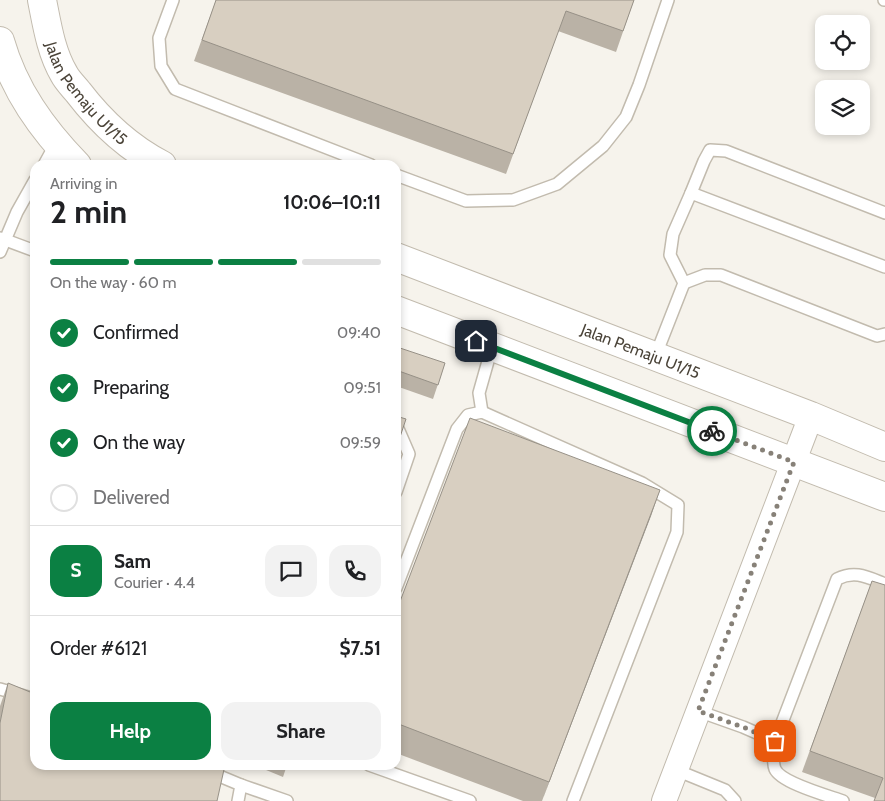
<!DOCTYPE html>
<meta charset="utf-8">
<style>
:root{--surface:#fff;--page:#f2f2f2;--text:#202124;--muted:#757577;--line:#e0e0e0;--accent:#0b8043}
body{margin:0;font-family:Cabin,sans-serif;background:var(--page);color:var(--text);height:100vh;display:flex;flex-direction:column;font-size:19px;white-space:nowrap}
*{box-sizing:border-box;margin:0}
p{font-size:16px;color:var(--muted)}
.icon{flex:none;width:28px;height:28px;fill:none;stroke:currentColor;stroke-width:2;stroke-linecap:round;stroke-linejoin:round}
.map{position:relative;flex:1;overflow:hidden}
.drawer{position:absolute;left:30px;top:160px;width:371px;height:610px;display:flex;flex-direction:column;background:var(--surface);border-radius:15px;box-shadow:0 2px 8px #0003}
.drawer>*{flex:none}
.buttons{position:absolute;left:815px;top:15px;display:grid;gap:10px}
.buttons a{display:grid;place-items:center;width:55px;height:55px;border-radius:10px;background:var(--surface);box-shadow:0 2px 8px #0003;font-size:25px}
.pin{position:absolute;display:grid;place-items:center;width:42px;height:42px;color:#fff;margin:-21px;border-radius:10px;box-shadow:0 2px 8px #0006}
.courier{position:absolute;display:grid;place-items:center;width:50px;height:50px;margin:-25px;border:4px solid #0b8043;border-radius:50%;background:#fff;color:#222;box-shadow:0 1px 6px #0007}
.head em{font-style:normal;font-weight:800}
.head div{display:flex;flex-direction:column-reverse}
.head{display:flex;align-items:center;justify-content:space-between;height:85px;padding:0 20px}
h1{font-size:32px;font-weight:800;line-height:38px}
.bar{display:grid;grid-template-columns:repeat(4,1fr);gap:8px 5px;align-content:center;height:60px;padding:0 20px}
.bar i{height:6px;border-radius:4px;background:var(--line)}
.bar .on{background:var(--accent)}
.bar p{grid-column:span 4}
.line{display:flex;align-items:center;gap:12px;padding:0 20px;border-top:1px solid var(--line)}
.line div{flex:1}
.round{display:grid;place-items:center;flex:none;width:52px;height:52px;border-radius:15px;background:var(--page)}
ol{padding:0 20px;list-style:none}
li{display:flex;align-items:center;gap:15px;height:55px}
li p{margin-inline-start:auto}
li .icon{padding:5px;border-radius:50%;background:var(--accent);color:#fff;stroke-width:4}
li:last-child{color:var(--muted)}
li i{width:28px;height:28px;border:2px solid var(--line);border-radius:50%}
.cta{display:flex;gap:10px;margin-top:auto;padding:10px 20px}
.cta a{flex:1;height:58px;border-radius:15px;background:var(--accent);color:#fff;font-size:20px;font-weight:800;line-height:58px;text-align:center}
.cta a+a{background:var(--page);color:var(--text)}
.map>svg:first-child{display:block}
</style>
<div class="map">
<svg width="885" height="801" viewBox="0 0 885 801">
<rect width="100%" height="100%" fill="#f6f3ec"/>
<g fill="none" stroke-linecap="round" stroke-linejoin="round">
<defs>
<g id="service">
<path d="M173,0L159,38L161,66L175,89L371,165"/>
<path d="M884,0H885"/>
<path d="M44,165L56,143"/>
<path d="M396,175L466,201L513,200L557,184L603,146L626,117L639,85L668,0"/>
<path d="M691,193L704,161L710,150L726,151L885,213"/>
<path d="M0,238L35,251"/>
<path d="M0,252L17,212L35,180"/>
<path d="M684,283L705,275H721L877,336L885,334"/>
<path d="M655,357L684,283L670,255L673,234L691,193L885,267"/>
<path d="M482,412L479,393L492,347"/>
<path d="M396,424L409,454L396,492"/>
<path d="M396,588L457,429L468,415L482,412L642,483L678,505L677,532L573,801"/>
<path d="M0,689L35,699"/>
<path d="M698,711L743,727L775,741"/>
<path d="M193,765L241,785L238,801"/>
<path d="M369,765L470,801"/>
<path d="M676,770L725,790L735,801"/>
<path d="M241,785L287,801"/>
<path d="M843,801C829,796 781,783 775,769C772,762 774,750 775,741L837,579C855,570 867,577 885,584"/>
</g>
<path id="minor" d="M664,801L811,416"/>
<g id="tertiary">
<path id="s1" d="M42,0C47,25 51,52 64,74C67,80 73,86 78,92C101,122 127,147 162,165"/>
<path d="M0,41C14,90 42,129 77,165"/>
<path id="s2" d="M396,257L811,416L885,447"/>
<path d="M396,310L885,497"/>
</g>
</defs>
<!-- service casing -->
<use href="#service" stroke="#c2bbae" stroke-width="14"/>
<!-- minor casing -->
<use href="#minor" stroke="#c2bbae" stroke-width="26"/>
<!-- tertiary casing -->
<use href="#tertiary" stroke="#c2bbae" stroke-width="30"/>
<!-- service -->
<use href="#service" stroke="#fff" stroke-width="11"/>
<!-- minor -->
<use href="#minor" stroke="#fff" stroke-width="24"/>
<!-- tertiary -->
<use href="#tertiary" stroke="#fff" stroke-width="28"/>
</g>
<!-- wall -->
<g fill="#bab2a6">
<path d="M216,0H634L616,52L558,31L506,174L194,61Z"/>
<path d="M396,360L445,363L433,399L396,386Z"/>
<path d="M660,490L542,801H523L396,753V612Z"/>
<path d="M872,581L885,801L875,798L802,772Z"/>
<path d="M8,683L0,801V706Z"/>
<path d="M254,765H287L283,777Z"/>
</g>
<!-- shaded-wall -->
<path fill="#979187" d="M660,490L651,516L542,801L549,782Z"/>
<!-- building -->
<g fill="#d8cfc1" stroke="#979187">
<path d="M216,0H634L623,31L566,11L513,154L202,40Z"/>
<path d="M400,348L445,363L438,385L396,370V360Z"/>
<path d="M396,416L406,419L398,443L396,442Z"/>
<path d="M470,418L660,490L549,782L396,723V612Z"/>
<path d="M872,581L885,585V801H874L883,778L810,751Z"/>
<path d="M8,683L35,694V765H225L217,801H0V723Z"/>
</g>
<g fill="none" stroke-linecap="round" stroke-linejoin="round">
<!-- done -->
<path stroke="#878178" stroke-width="5" stroke-dasharray="0 9" d="M712,431L794,462L698,711L743,727L775,741"/>
<!-- route -->
<path stroke="#0b8043" stroke-width="6" d="M476,341L712,431"/>
</g>
<g text-anchor="middle" dominant-baseline="central" stroke-width="4" stroke-linejoin="round" paint-order="stroke">
<!-- street labels -->
<g font-size="16" fill="#4b4439" stroke="#fff">
<text stroke="none"><textPath href="#s1" startOffset="106">Jalan Pemaju U1/15</textPath></text>
<text stroke="none"><textPath href="#s2" startOffset="262">Jalan Pemaju U1/15</textPath></text>
</g>
</g>
</svg>
<div class="buttons">
<a><svg class="icon" aria-label="locate" viewBox="0 0 24 24"><circle cx="12" cy="12" r="6"/><path d="M12 2v4M12 18v4M2 12h4M18 12h4"/></svg></a>
<a><svg class="icon" aria-label="layers" viewBox="0 0 24 24"><path d="M12 4l9 5-9 5-9-5zM3 14l9 5 9-5"/></svg></a>
</div>
<div class="pin" style="left:775px;top:741px;background:#ea580c"><svg class="icon" aria-label="bag" viewBox="0 0 24 24"><path d="M5 8h14l-1 12H6zM9 8a3 3 0 0 1 6 0"/></svg></div>
<div class="pin" style="left:476px;top:341px;background:#1f2937"><svg class="icon" aria-label="home" viewBox="0 0 24 24"><path d="M3 11l9-7 9 7M6 9v11h12V9"/></svg></div>
<div class="courier" style="left:712px;top:431px"><svg class="icon" aria-label="bike" viewBox="0 0 24 24"><circle cx="6" cy="16" r="4"/><circle cx="18" cy="16" r="4"/><path d="M6 16l4-8h5l3 8M10 8l3 8H6M13 5h3"/></svg></div>
<section class="drawer">
<div class="head"><div><h1>2 min</h1><p>Arriving in</p></div><em>10:06–10:11</em></div>
<div class="bar"><i class="on"></i><i class="on"></i><i class="on"></i><i></i><p>On the way · 60 m</p></div>
<ol>
<li><svg class="icon" aria-label="check" viewBox="0 0 24 24"><path d="M5 12l5 5 9-10"/></svg>Confirmed<p>09:40</p></li>
<li><svg class="icon" aria-label="check" viewBox="0 0 24 24"><path d="M5 12l5 5 9-10"/></svg>Preparing<p>09:51</p></li>
<li><svg class="icon" aria-label="check" viewBox="0 0 24 24"><path d="M5 12l5 5 9-10"/></svg>On the way<p>09:59</p></li>
<li><i></i>Delivered</li>
</ol>
<div class="line" style="height:90px"><b class="round" style="background:var(--accent);color:#fff">S</b><div><b>Sam</b><p>Courier · 4.4</p></div><a class="round"><svg class="icon" aria-label="chat" viewBox="0 0 24 24"><path d="M4 5h16v11H9l-5 4z"/></svg></a><a class="round"><svg class="icon" aria-label="phone" viewBox="0 0 24 24"><path d="M5 4h4l2 5-3 2q2 4 5 5l2-3 5 2v4C11 20 4 13 5 4z"/></svg></a></div>
<div class="line" style="height:65px"><div>Order #6121</div><b>$7.51</b></div>
<div class="cta"><a>Help</a><a>Share</a></div>
</section>
</div>
